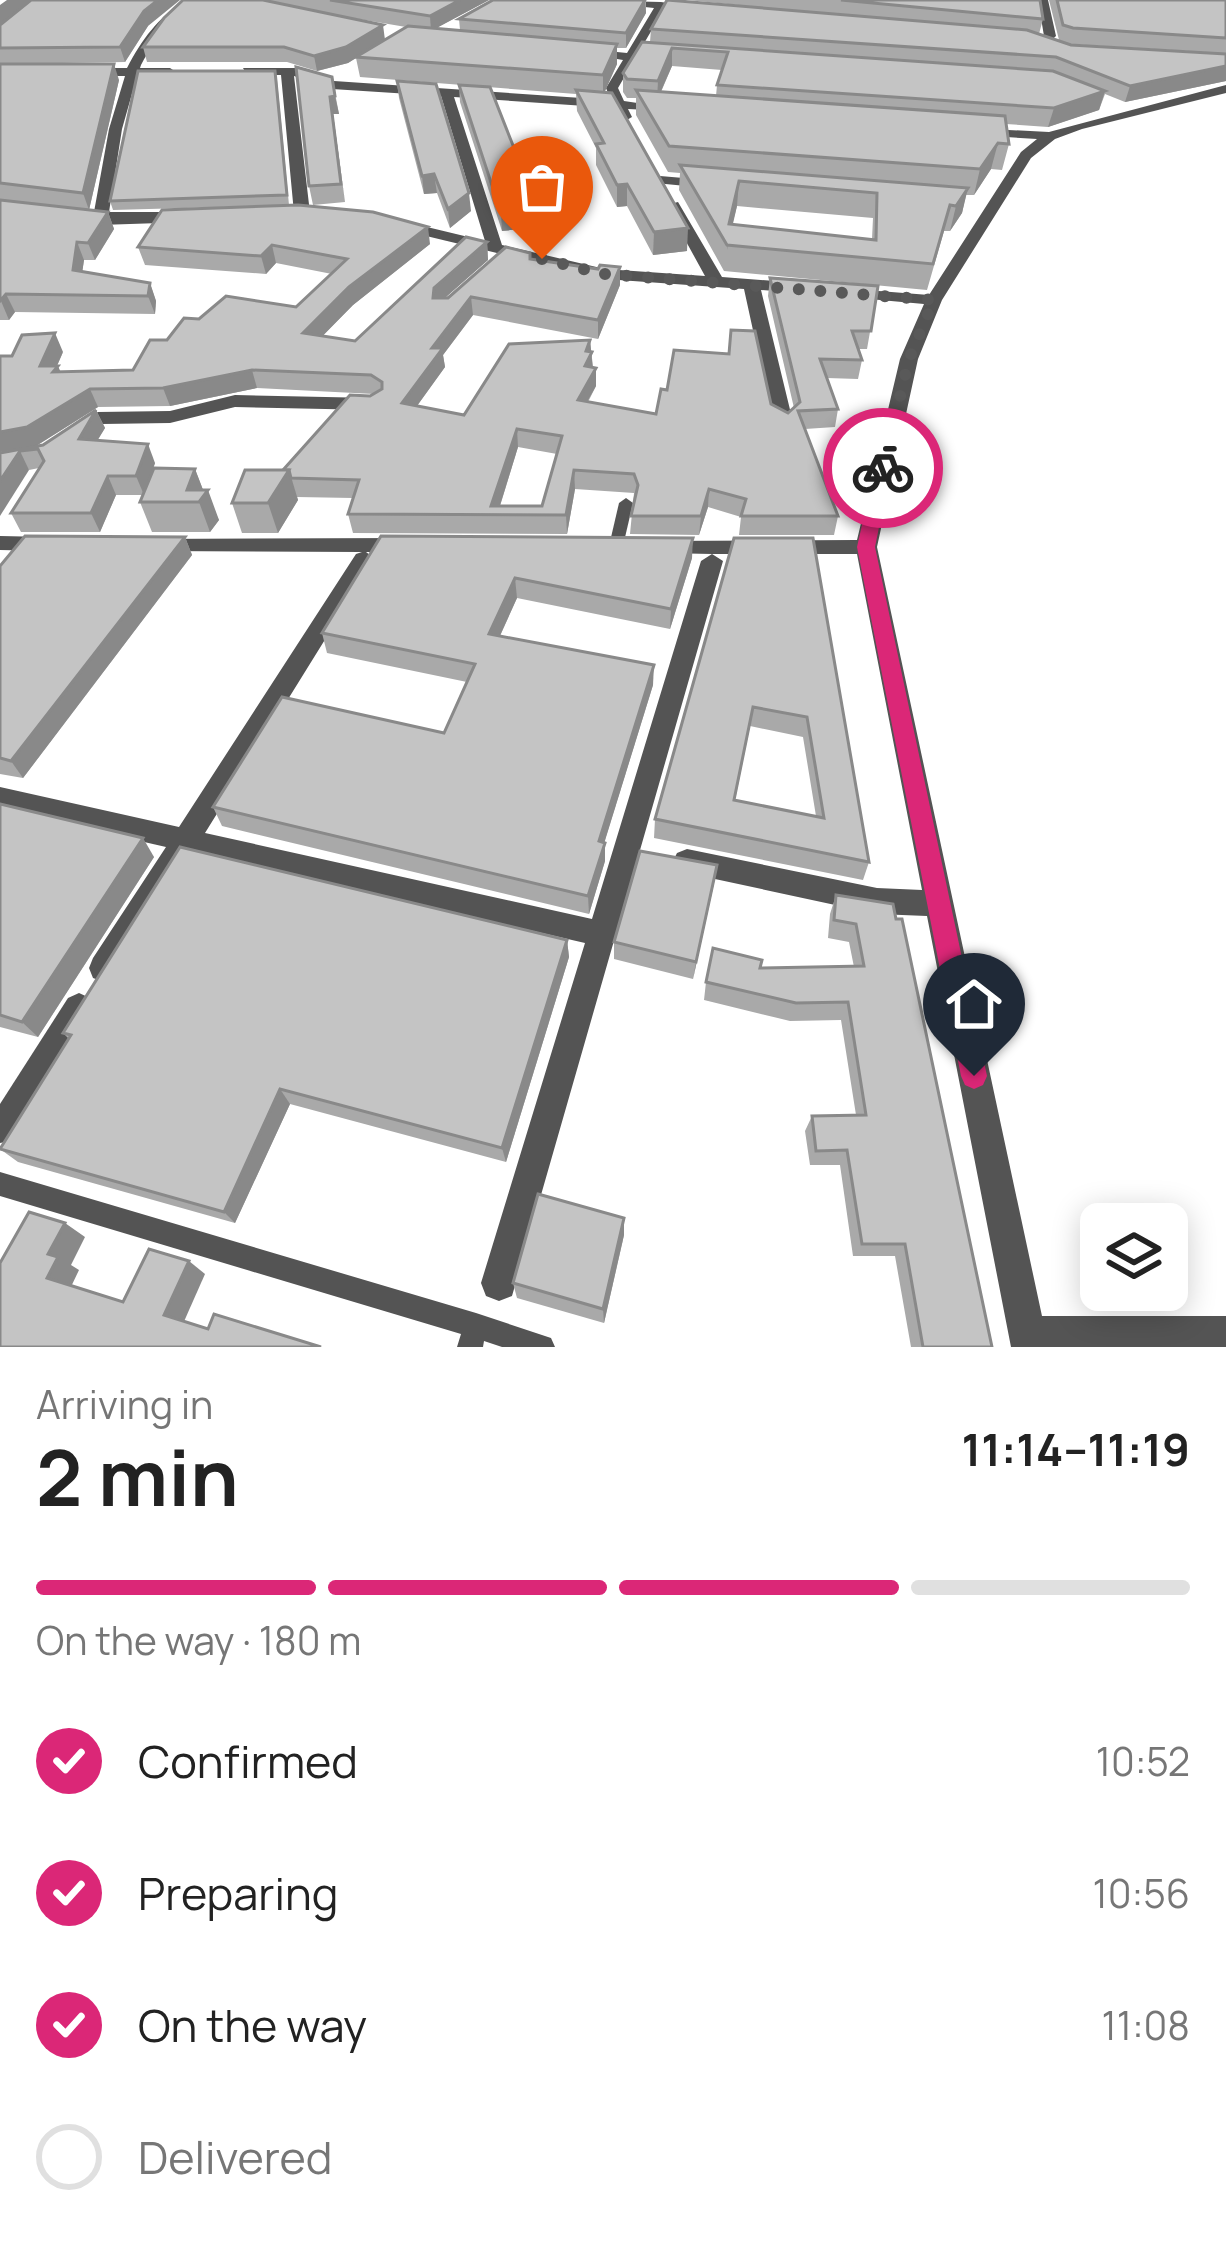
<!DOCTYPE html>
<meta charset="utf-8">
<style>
:root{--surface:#fff;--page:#f6f6f6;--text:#222;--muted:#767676;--line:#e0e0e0;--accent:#db2777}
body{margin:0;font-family:Manrope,sans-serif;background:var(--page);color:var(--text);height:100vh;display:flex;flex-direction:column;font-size:45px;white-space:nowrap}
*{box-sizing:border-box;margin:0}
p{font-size:39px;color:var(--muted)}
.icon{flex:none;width:66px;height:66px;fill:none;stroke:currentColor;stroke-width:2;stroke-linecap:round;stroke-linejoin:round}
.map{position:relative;height:1347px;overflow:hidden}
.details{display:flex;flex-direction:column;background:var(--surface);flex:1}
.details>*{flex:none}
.tools{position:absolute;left:1080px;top:1203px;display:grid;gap:24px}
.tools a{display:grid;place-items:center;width:108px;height:108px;border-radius:18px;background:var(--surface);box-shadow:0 6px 30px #0003;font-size:60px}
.pin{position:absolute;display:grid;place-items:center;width:102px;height:102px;color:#fff;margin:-123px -51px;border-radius:50% 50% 50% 0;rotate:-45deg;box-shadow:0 0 12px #0007}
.pin .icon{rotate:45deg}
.courier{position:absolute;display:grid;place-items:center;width:120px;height:120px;margin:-60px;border:9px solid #db2777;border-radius:50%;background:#fff;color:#222;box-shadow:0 3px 15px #0007}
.head em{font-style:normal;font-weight:700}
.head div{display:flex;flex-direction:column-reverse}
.head{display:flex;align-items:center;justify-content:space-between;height:204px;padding:0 36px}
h1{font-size:78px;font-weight:700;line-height:90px}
.bar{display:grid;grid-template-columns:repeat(4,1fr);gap:18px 12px;align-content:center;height:144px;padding:0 36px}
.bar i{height:15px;border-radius:9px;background:var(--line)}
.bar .active{background:var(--accent)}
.bar p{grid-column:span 4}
ol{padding:0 36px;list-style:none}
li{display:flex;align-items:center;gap:36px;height:132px}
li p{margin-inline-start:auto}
li .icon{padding:12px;border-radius:50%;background:var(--accent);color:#fff;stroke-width:4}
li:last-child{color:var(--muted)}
li i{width:66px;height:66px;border:6px solid var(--line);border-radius:50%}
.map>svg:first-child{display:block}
</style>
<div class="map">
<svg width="1226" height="1347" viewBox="0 0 1226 1347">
<rect width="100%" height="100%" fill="#fff"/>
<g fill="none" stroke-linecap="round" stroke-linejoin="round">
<!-- lane -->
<g fill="#545454" fill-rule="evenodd">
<path d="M626,498L633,503L623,546L616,551L609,546L619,503Z"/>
<path d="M0,1172L476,1313L551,1338L555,1347H502L484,1341L483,1347H457L461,1334L0,1196Z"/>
</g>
<!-- street -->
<g fill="#545454" fill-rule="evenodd">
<path d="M185,0H198C171,22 158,33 141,65L140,68H170L176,72L170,76H137L122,129L109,212H190L198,217L190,222L100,225L76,220V214L94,212L109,129L125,76H85L79,72L85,68H127C142,39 158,18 185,0Z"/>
<path d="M580,0L661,2L702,8L696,11L664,9L618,88L624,101L671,108L669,111L628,109L632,117L625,121L615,108L454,97L502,245L605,269L705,276L666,205L678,202L722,277L801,283L809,288L801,293L761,290L793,422L790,426H776L773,422L744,289L605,279L393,228V222L398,220L485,241L441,96L332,89L294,76L310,213L302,218L294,213L281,75H247L243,68H295L334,81L611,100L606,88L623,60L581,53L587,49L627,53L654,8Z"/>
<path d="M1038,0H1048L1056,36L1043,48L1037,44L1044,36Z"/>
<path d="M1226,85V93L1082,129L1055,139L1031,158L942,300L918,359L877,547L1042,1316H1226V1347H1011L927,916L877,914L687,873L677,869L673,861L677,853L687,849L877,888L922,890L857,554H712L723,561L512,1296L499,1301L486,1296L481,1283L585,943L192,853L115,978L104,982L93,978L89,968L93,958L166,847L0,809V787L179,827L356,554L362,552L154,551L146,549L143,544L146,539L407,538L418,545L407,552H366L375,559L205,833L592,919L701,561L712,554L664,553L656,551L653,546L656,541L857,540L900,359L924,304L847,297L839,292L841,288L929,295L1021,152L1037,139L974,135L969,134V128L1049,132Z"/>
<path d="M660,176L707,180L714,184L707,188L655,183L653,180Z"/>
<path d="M235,395L373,398L382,404L373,410L235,407L170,423L102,424L71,438L61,432L98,412L170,411Z"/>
<path d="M0,536L47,537L58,544L47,551L0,550Z"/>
<path d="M79,993L90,998L94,1008L90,1018L16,1140L0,1143V1104L68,998Z"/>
</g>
</g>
<!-- wall -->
<g fill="#a9a9a9" fill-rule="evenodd">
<path d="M183,0H489L436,28L460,30L459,19L493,0H646V13L626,48H617V64L604,92L687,251L653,255L627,206L617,207L596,165V148L577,111L576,94L360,77L356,58L348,63L317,71L287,62H147L143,47ZM335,15L406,27L385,40Z"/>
<path d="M687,0H1040L1043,19L1039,34L1071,45L1223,53L1069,44L1059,40L1049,0H1226V81L1125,102L1105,94L1099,110L1048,127L1006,124L1009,144L1002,170L991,169L974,195H966L962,213L950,231H944L927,290L724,271L679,190L680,173L668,172L636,115V98H627L623,92V73L650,42L651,29L833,14ZM672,66L722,70L717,85L716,96L661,92ZM737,206L873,218L872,239L732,225Z"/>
<path d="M0,25L148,26L125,62L0,64Z"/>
<path d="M0,64L119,80L89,210L108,212L114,229L95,260H84L82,272L150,283L156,301L155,314L15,312L9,320H0Z"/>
<path d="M332,77L339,114H333L345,202L313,205L309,186Z"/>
<path d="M277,80L289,205L113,210L110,201Z"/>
<path d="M397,81L471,211L450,228L437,193L424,194L399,98Z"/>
<path d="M459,85L538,209L539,227L502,231L460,102Z"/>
<path d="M487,242L488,260L444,298L530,259L620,285L598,339L473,315L443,355L445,367L417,406L464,415L590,340L593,367L596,368V386L588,402L656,414L771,404L788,413L794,408L768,296L770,278L878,286L867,349H858L862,360L858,379L827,378L838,409L835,427L805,429L838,516L834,535H739L741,517L708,507L699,535L630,534L634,493L575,489L567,534L353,533L348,514L353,498L297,497L298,500L278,533H242L232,503L283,470L374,394L257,388L170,406L98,407L36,446L0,452L63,352L57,366L60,372L133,370L167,340L199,319L296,307L332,274L276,263L266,274L145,265L138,247L430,244L353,305L322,336L355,341ZM518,447L557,454L542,506H500Z"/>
<path d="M96,410L105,428L97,440L155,463L147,485L195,469L203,490L219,520L210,532H152L140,502L143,495H116L100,532H21L11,513L39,468L29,470L0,453L43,445Z"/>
<path d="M381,536L692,558L670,629L517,598L500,636L653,685L604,843L605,861L589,914L222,826L213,807L444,733L467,682L327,653L322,633Z"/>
<path d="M185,537L192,555L23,778L0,774V566Z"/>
<path d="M734,538L869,862L863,880L654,838L655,819ZM750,726L803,737L816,816L735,800Z"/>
<path d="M0,804L154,857L38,1037L0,1027Z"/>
<path d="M714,883L693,979L614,959V942Z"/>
<path d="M836,895L893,904L992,1347H911L895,1256H853L840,1165H810L805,1131L812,1116L856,1115L841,1020L790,1021L704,1000L706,982L760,968L854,967L849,942L828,938L830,914Z"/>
<path d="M567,940L569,957L506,1162L290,1104L235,1223L18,1162L0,1149L69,1039L63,1033Z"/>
<path d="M624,1218V1235L604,1323L517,1298L513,1283Z"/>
</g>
<!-- shaded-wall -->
<g fill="#898989">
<path d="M7,0H31L0,24V5Z"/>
<path d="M158,0H180L148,26L125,62L120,47L144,11Z"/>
<path d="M460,0H489L431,31L430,16Z"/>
<path d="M645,0L646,13L626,48V33Z"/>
<path d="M383,25L385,40L348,63L317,71L314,56Z"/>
<path d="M617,44V64L603,96V75Z"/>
<path d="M672,48V66L657,100L658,81Z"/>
<path d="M114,64L119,80L89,210L83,193Z"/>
<path d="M1226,66V81L1125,102L1130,86Z"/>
<path d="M1105,91L1099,110L1048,127L1054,108Z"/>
<path d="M335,96L339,114H333L345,202L330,97Z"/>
<path d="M998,143L991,169L974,195L980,169Z"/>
<path d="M434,174L437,193L424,194L422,176Z"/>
<path d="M739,181L737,206L727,250L729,224Z"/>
<path d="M627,184V206L617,207V185Z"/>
<path d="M968,188L962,213L950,231L956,206Z"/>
<path d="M469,193L471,211L450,228L448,209Z"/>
<path d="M538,209L539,227L502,231L501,213Z"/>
<path d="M108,212L114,229L95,260L88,243Z"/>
<path d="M428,227L430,244L353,305L307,352L303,333L349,287Z"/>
<path d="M688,228L687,251L653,255L654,232Z"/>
<path d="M77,242L84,260L80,288L73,270Z"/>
<path d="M487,242L488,260L436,306L433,298L434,288Z"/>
<path d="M272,245L276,263L266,274L261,256Z"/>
<path d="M620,267V285L598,339V320Z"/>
<path d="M150,283L156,301L155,314L148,296Z"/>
<path d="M6,294L15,312L9,320L1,301Z"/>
<path d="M471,297L473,315L443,355L445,367L406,421L402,403L432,348Z"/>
<path d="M55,333L63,352L55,370L58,366L66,384L40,366Z"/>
<path d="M590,340L593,371L586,384V351Z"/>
<path d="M596,368V386L578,418V400Z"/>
<path d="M252,370L257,388L170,406L163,388Z"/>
<path d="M90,389L98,407L36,446L0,452V432Z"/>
<path d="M96,410L105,428L87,458L79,439Z"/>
<path d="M517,429L518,447L497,515L491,506Z"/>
<path d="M148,444L155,463L144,495L136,476Z"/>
<path d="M20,451L29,470L0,516V481Z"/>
<path d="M195,469L205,495L208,490L219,520L210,532L199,502L187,490Z"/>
<path d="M289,470L298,500L278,533L268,503Z"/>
<path d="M574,470L575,489L567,534L566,515Z"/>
<path d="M108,476L116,495L100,532L91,513Z"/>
<path d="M709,489L708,507L699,535L701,516Z"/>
<path d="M185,537L192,555L23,778L11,761Z"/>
<path d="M693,538L692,558L670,629L671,609Z"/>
<path d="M515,578L517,598L492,653L489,634Z"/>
<path d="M654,665L653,685L599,860V841Z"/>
<path d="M143,838L154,857L38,1037L22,1022Z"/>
<path d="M605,843V861L589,914L588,896Z"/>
<path d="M717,865L714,883L693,979L696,962Z"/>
<path d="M567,940L569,957L506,1162L502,1148Z"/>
<path d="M280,1089L290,1104L235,1223L224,1212Z"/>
<path d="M624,1218V1235L604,1323L603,1309Z"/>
<path d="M65,1223L85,1237L71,1265L79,1270L69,1291L47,1278L48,1254Z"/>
<path d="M189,1261L205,1274L182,1326L164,1315Z"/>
</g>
<!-- building -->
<g fill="#c4c4c4" stroke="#898989" stroke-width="3" fill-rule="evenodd">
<path d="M31,0H158L144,11L120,47L0,48V25Z"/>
<path d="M183,0H263L383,25L346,47L314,56L284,47H143L164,18Z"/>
<path d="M330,0H460L430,16Z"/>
<path d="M493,0H645L626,33L459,19Z"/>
<path d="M667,0L1027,30L1071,45L1226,54V66L1130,86L1056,57L651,29Z"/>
<path d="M841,0H1040L1043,19Z"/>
<path d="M1057,0H1226V38L1073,28L1063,25Z"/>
<path d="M408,26L617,44L603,75L356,57Z"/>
<path d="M642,42L1053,71L1105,91L1054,108L717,85L728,52L672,48L658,81L627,79L623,73Z"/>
<path d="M0,64H114L83,193L0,183Z"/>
<path d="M296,67L332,77L335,96L330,97L341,184L309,186Z"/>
<path d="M138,71H275L287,195L110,201Z"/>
<path d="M397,81L436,84L469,193L448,209L434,174L422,176Z"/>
<path d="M459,85L490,87L538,209L501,213Z"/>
<path d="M576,90L612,93L688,228L654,232L627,184L617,185L596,144L604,143Z"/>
<path d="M636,90L1005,116L1009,144L998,143L980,169L669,146Z"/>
<path d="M680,165L968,188L956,206L950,205L933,264L727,245ZM739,181L877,193L876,240L729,224Z"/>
<path d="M0,200L108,212L88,243L77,242L73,270L150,283L148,296L6,294L0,301Z"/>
<path d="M298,205L373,212L428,227L349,287L303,333L355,341L466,237L487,242L434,288L433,298H448L506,247L530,253V259L598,269L600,265L620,267L598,320L471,297L432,348H443L402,403L464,415L509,344L590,340L586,351L592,352L585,366L596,368L578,400L656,414L661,389L667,390L674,350L729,354L731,330L755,331L771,404L788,413L800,402L770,278L878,286L871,331H852L862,360L820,359L838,409L798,411L838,516H741L746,499L709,489L701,516H631L638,485L634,474L574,470L566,515L348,514L359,480L291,478L289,470H283L350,395L370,396L382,389V382L371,375L252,370L163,388L90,389L27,427L0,432V356H12L22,335L55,333L40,366H58L53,372L133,370L150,340H167L184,318L199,319L226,296L296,307L347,259L272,245L261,256L138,247L162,210ZM517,429L562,436L542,506H491Z"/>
<path d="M96,410L79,439L148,444L136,476H108L91,513H11L44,461L38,449L20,451L0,481V453L43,445Z"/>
<path d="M154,468L195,469L187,490H208L199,502H140Z"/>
<path d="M245,470H289L268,503H232Z"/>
<path d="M25,536L185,537L11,761L0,758V566Z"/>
<path d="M381,536L693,538L671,609L515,578L489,634L654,665L599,841L605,843L588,896L213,807L282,697L444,733L475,664L322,633Z"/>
<path d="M734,538H813L869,862L655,819ZM753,707L807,717L824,818L734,800Z"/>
<path d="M0,804L143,838L22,1022L0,1015Z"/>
<path d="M180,847L567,940L502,1148L280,1089L224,1212L0,1149L71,1035L63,1033Z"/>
<path d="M640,851L717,865L696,962L614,942Z"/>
<path d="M836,895L893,904L896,919H902L992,1347H923L905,1244H862L847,1150L816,1151L812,1116L866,1115L848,1002L796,1003L706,982L713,948L762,960L760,968L864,966L856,924L834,920Z"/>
<path d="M538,1194L624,1218L603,1309L513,1283Z"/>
<path d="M29,1212L65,1223L48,1254L58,1257L47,1278L123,1302L149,1249L189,1261L164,1315L208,1329L214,1314L321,1347H0V1263Z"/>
</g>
<!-- route -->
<path fill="#db2777" d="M883,463L891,468L875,547L987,1076L983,1085L974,1089L965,1085L961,1076L857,547L875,468Z"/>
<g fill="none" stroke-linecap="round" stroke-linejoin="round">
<!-- done -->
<path stroke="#595959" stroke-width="12" stroke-dasharray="0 21.6" d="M542,259L604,274L934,300L909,359L883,468"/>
</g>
</svg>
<div class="tools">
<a><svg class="icon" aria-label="layers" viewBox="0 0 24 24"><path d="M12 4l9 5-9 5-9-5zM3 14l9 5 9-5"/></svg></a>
</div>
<div class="pin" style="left:542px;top:259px;background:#ea580c"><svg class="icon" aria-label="bag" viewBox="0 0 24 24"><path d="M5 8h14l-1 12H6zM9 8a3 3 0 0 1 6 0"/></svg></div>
<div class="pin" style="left:974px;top:1076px;background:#1f2937"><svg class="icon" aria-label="home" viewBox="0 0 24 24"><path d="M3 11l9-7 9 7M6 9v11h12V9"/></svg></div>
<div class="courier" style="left:883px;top:468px"><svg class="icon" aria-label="bike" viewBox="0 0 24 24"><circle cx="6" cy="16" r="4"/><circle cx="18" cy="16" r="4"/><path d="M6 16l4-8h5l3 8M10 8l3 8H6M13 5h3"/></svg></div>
</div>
<section class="details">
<div class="head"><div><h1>2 min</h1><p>Arriving in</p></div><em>11:14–11:19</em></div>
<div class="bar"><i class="active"></i><i class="active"></i><i class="active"></i><i></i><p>On the way · 180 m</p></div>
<ol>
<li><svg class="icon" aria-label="check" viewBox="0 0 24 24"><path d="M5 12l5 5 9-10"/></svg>Confirmed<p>10:52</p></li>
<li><svg class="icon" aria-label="check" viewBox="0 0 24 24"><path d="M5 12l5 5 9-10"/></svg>Preparing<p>10:56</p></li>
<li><svg class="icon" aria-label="check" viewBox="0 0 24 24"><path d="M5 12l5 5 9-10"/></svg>On the way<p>11:08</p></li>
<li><i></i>Delivered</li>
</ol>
</section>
